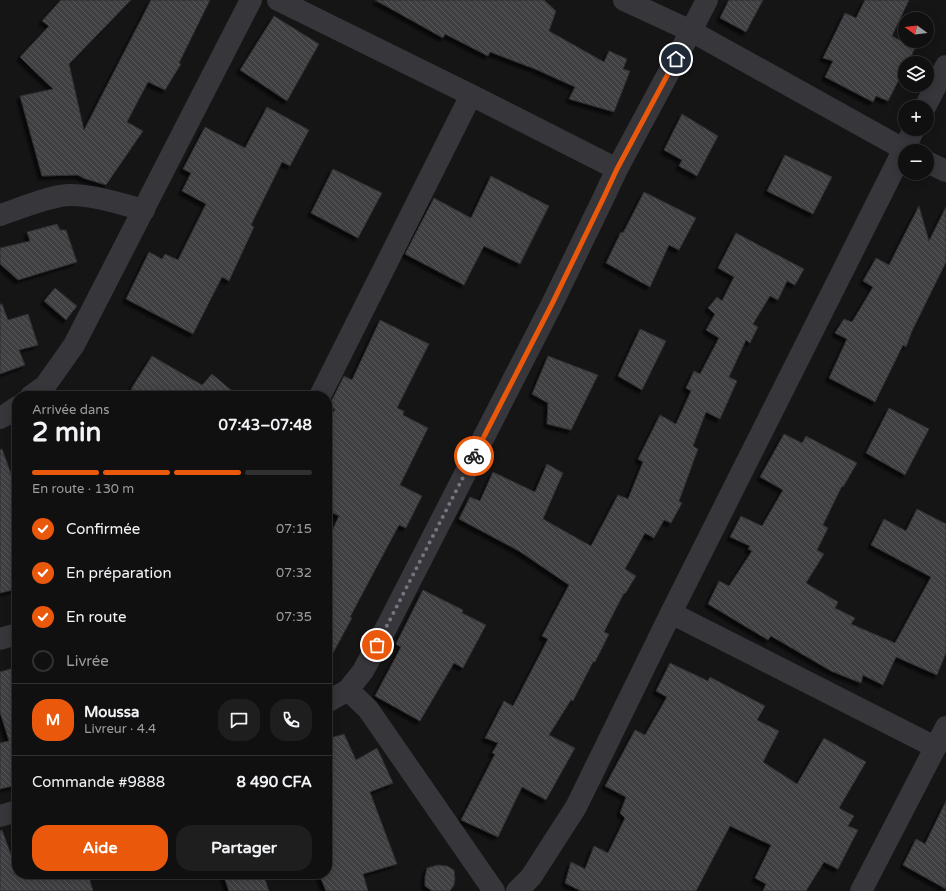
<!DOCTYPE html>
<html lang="fr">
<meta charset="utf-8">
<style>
:root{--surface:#101010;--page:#1e1e1e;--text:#f1f3f6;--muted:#9c9d9f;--line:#303030;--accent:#ea580c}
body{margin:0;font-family:"Varela Round",sans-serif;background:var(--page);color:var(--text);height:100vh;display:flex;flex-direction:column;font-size:15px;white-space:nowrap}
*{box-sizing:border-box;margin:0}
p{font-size:13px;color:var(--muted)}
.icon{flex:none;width:22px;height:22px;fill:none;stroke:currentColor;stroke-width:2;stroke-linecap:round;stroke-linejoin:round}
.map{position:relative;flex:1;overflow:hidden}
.details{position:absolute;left:12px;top:391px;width:320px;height:488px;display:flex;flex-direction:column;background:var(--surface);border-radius:16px;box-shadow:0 2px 10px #0003,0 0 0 1px var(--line)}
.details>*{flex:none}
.needle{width:26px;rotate:285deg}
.fabs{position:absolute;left:898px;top:12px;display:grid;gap:8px}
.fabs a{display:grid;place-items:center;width:36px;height:36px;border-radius:50%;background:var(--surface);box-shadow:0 2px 10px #0003,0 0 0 1px var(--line);font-size:20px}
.pin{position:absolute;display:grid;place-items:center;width:34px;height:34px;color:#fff;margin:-17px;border:2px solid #fff;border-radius:50%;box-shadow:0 1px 4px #0007}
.courier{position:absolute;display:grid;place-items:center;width:40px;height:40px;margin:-20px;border:3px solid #ea580c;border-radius:50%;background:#fff;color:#222;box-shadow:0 1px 5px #0007}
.headline em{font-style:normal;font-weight:700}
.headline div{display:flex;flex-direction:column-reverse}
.headline{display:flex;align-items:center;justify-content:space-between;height:68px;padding:0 20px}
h1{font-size:26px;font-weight:700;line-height:30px}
.bar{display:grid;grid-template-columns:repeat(4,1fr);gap:6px 4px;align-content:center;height:48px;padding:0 20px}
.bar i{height:5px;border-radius:3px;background:var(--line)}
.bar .on{background:var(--accent)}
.bar p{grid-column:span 4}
.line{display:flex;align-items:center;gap:10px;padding:0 20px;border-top:1px solid var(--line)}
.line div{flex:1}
.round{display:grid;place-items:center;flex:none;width:42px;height:42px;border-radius:16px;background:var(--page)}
ol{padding:0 20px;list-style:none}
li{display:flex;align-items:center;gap:12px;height:44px}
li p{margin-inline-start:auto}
li .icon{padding:4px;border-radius:50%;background:var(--accent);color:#fff;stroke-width:4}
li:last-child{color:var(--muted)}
li i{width:22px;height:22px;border:2px solid var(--line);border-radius:50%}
.button{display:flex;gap:8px;margin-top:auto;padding:8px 20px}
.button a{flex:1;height:46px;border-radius:16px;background:var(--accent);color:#fff;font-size:16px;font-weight:700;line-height:46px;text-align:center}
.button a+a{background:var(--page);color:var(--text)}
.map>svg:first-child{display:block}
</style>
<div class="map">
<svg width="946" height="891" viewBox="0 0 946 891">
<defs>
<pattern id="building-back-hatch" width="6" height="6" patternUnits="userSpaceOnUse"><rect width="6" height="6" fill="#3f4043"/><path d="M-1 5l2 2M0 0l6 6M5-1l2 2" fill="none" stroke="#58595c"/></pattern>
<filter id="shadow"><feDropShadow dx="-3.5" dy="3.5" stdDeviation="1" flood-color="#0009"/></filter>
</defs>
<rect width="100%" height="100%" fill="#151516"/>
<!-- building -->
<g fill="url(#building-back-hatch)" stroke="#2f2f32" filter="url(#shadow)">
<path d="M61,0H131L69,64L84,130L151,0H210L179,63L181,64L165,90L148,82L127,122L143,131L106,185L83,178L78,175L42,176L20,96L53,89L20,57L49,26L42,21Z"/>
<path d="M375,0H544L556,11L549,31L604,62L609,51L627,59L623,69L630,71L614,112L569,99L575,87L535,69L490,52L488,56L445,34L443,38Z"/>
<path d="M729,0H763L746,32L720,18Z"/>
<path d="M865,0H909L892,36L915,48L908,63H905V68L888,101L876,96L873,102L825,77L833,61L823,58L845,13L856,18Z"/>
<path d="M274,16L319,44L287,101L240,70Z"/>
<path d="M267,107L309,130L290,166L282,162L251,225L254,227L229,281L222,277L193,334L126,299L149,252L162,259L165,254L178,260L206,204L182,191L191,173L183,169L205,127L245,148Z"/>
<path d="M682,114L718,136L697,176L679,166L682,160L664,150Z"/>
<path d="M785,155L832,177L813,214L767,191Z"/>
<path d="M333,169L382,193L358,238L311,213Z"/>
<path d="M491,176L549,206L520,264L484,246L464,285L405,254L434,198L471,218Z"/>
<path d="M644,192L696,218L679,250L669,245L650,287L606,263L621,232L623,233Z"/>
<path d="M919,206L929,241L946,207V262L912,331L906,347L903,345L875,402L829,378L847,339L835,333L844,319L852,322L873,287L863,281L876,258L889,265Z"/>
<path d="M57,224L60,230H66L77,262L18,280L0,264V248L30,241L27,232Z"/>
<path d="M736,233L804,269L795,285L787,281L778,300L770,296L753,324L758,327L750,343L746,340L729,377L737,381L720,419L706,412L693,446L698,449L679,501L682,503L671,523L664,520L654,538L645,533L625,569L636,576L625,594L624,593L604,632L609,634L595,662H593L573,701L571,700L549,735L575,748L546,800L522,787L498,837L461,820L495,754L492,753L498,743L485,738L504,701L513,706L548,639L542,636L569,585L519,551L459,519L470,497L480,501L493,472L535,492L547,464L563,473L543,519L591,546L618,495L628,499L643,462L638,459L660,415L676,424L691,391L686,388L694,371L700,374L719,338L706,330L715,314L708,308L717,297L722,301L734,277L718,268Z"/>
<path d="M55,288L77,306L66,320L44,301Z"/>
<path d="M0,304H2L8,320L28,314L38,345L19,350L25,365L0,374Z"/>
<path d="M380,320L429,344L397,408L404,411L403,415L428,428L400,485L422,496L406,528L399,525L350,617L352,618L327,664V541L339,516L327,510V423L335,409L328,406L331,402L344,376L352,380Z"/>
<path d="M640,329L666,341L642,390L618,376Z"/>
<path d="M152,356L202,385L212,374L238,396H144L131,389Z"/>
<path d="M548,356L598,375L571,430L547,424L548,403L532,394Z"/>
<path d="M889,408L929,429L905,475L866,453Z"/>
<path d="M784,434L802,443L806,436L857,463L843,487L842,486L823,525L828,528L817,550L824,554L806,583L838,602L835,608L855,618L851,624L895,643L931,577L871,545L884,519L906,531L917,509L946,524V653L937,675L896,657L883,685L863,675L861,683L831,671L771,636L768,640L708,604L719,581L729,586L752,551L748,549L750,546L730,537L741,516L762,526L783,490L760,477Z"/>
<path d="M2,449L17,490V589L0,593V450Z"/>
<path d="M423,590L463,610L462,613L486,625L463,668L454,663L420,721L375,696L401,647L396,644Z"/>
<path d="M670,663L708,681L710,677L765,706L757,720L779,731L763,762L797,784L824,738L866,762L839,808L854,816L848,826L858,830L838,869L824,862L806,891H763L766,884L755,878L771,845L730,826L696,891H581L565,883L571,862L585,869L594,846L608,853L625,818L620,813L626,797L605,786L635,730L645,735L667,697L656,691Z"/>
<path d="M17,667V785L0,789V743L9,741L0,712V672Z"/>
<path d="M344,734L356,760L377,748L393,783L370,792L397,864L363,874L368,891H326L319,874H327V739Z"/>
<path d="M946,801V889L903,865L916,839L925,844Z"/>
<path d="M2,830L17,871V874H88L93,891H0V831Z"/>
<path d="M438,865L447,866L454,870L455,878L454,885L450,891H432L425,886V877L427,868Z"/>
<path d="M223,874H263L269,891H229Z"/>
</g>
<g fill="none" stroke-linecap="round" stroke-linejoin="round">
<!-- minor -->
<g stroke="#36363b" stroke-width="22">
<path d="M278,0L471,95L617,169"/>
<path d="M624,0L691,31L907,151"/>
<path d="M925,107L946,66"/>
<path d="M927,162L946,171"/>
<path d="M0,215C22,208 45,197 68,195C91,194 121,204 144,210"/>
<path d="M31,396L45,386L74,345L251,0"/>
<path d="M320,396L471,95"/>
<path d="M0,418L4,416L17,407"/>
<path d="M671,613L935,747"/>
<path d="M0,639L17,634"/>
<path d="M348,690L368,709L494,891"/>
<path d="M327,702L348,690L363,671L384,632L552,304L603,199L617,169L691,31L707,0"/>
<path d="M0,816L17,811"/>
<path d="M517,891L531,877L576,807L671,613L914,129"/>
<path d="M861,891L946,727"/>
</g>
</g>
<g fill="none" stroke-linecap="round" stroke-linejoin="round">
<!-- done -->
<path stroke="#73767e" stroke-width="4" stroke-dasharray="0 7.2" d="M377,645L474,456"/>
<!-- route -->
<path stroke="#ea580c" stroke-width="5" d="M474,456L552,304L603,199L617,169L676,59"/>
</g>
</svg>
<div class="fabs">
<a><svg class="needle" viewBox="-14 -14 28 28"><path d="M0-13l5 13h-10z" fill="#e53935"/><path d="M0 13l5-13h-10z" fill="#9c9d9f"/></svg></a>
<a><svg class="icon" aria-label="layers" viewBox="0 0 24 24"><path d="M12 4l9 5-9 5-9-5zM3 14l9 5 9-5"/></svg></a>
<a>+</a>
<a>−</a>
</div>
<div class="pin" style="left:377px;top:645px;background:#ea580c"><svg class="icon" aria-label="bag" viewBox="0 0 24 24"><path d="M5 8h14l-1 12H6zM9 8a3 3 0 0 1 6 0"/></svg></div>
<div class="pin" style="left:676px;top:59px;background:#1f2937"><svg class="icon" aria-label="home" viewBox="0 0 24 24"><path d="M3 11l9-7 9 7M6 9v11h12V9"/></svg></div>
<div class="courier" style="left:474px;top:456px"><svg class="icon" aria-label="bike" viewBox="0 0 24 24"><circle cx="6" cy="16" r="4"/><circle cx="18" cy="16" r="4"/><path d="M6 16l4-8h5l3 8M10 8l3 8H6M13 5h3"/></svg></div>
<section class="details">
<div class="headline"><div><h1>2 min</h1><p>Arrivée dans</p></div><em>07:43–07:48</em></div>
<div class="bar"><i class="on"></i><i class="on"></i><i class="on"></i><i></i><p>En route · 130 m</p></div>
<ol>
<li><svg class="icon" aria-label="check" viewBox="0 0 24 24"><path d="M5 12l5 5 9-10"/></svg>Confirmée<p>07:15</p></li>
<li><svg class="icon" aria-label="check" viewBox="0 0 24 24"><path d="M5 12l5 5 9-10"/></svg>En préparation<p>07:32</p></li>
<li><svg class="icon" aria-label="check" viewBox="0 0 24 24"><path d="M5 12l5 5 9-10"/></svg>En route<p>07:35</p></li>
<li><i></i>Livrée</li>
</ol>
<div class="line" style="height:72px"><b class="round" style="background:var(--accent);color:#fff">M</b><div><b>Moussa</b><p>Livreur · 4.4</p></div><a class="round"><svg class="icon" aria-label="chat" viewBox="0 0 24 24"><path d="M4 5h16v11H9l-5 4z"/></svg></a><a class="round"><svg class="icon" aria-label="phone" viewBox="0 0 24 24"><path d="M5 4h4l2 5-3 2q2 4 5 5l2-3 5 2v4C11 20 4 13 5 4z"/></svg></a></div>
<div class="line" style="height:52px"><div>Commande #9888</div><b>8 490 CFA</b></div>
<div class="button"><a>Aide</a><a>Partager</a></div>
</section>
</div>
